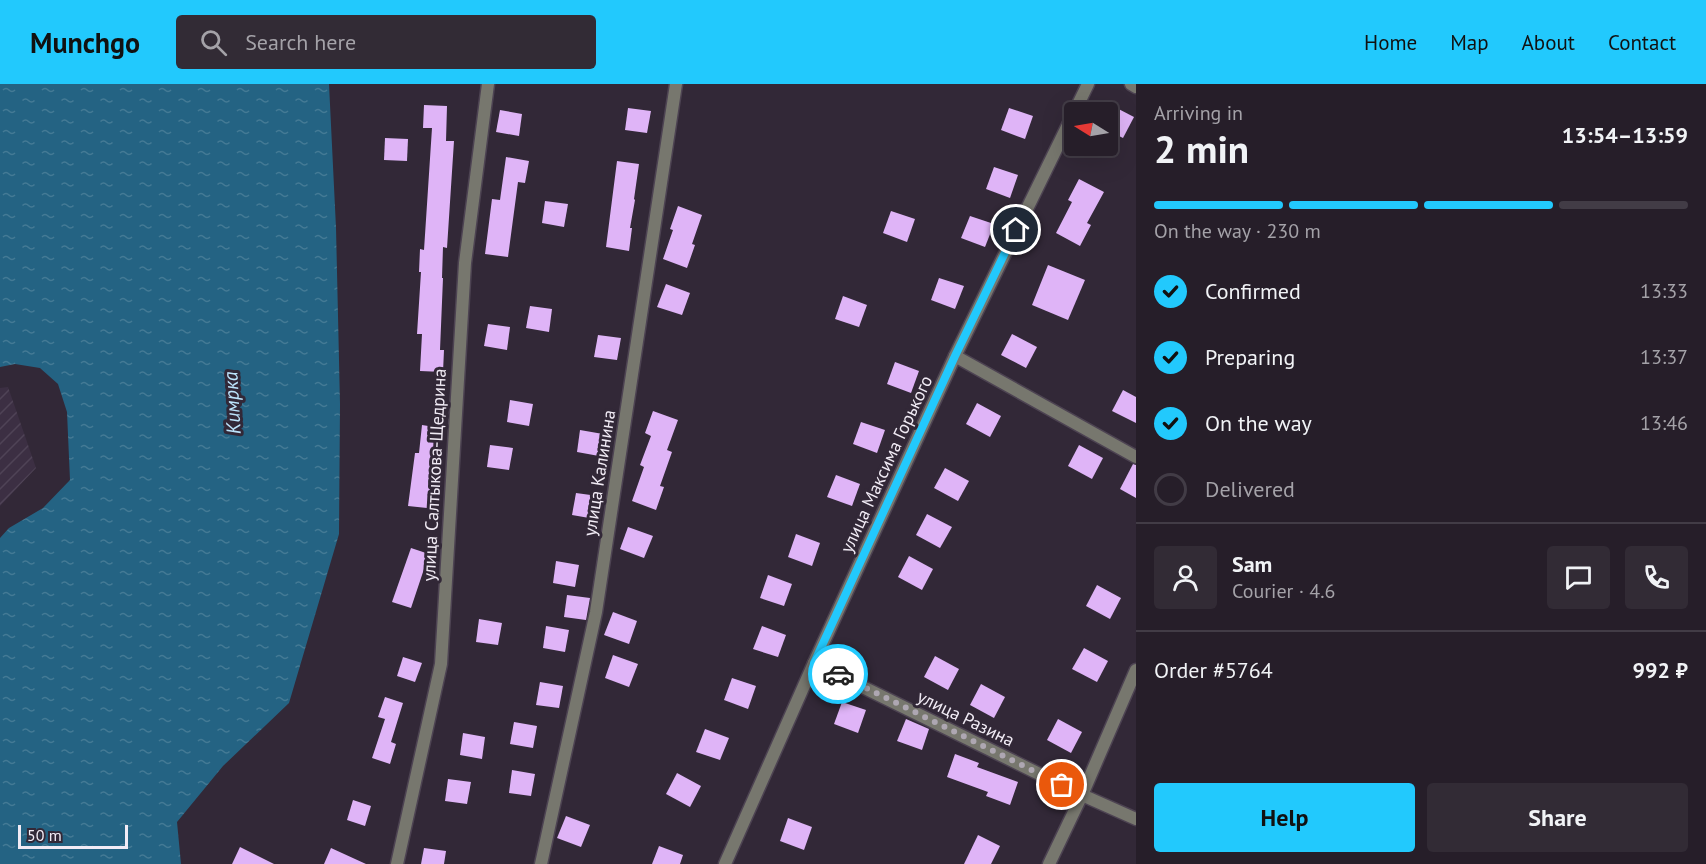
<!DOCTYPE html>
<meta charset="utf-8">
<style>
:root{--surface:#261e29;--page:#322b35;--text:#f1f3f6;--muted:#a4a2a8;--line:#423c46;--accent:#22c9fd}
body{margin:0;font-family:"PT Sans",sans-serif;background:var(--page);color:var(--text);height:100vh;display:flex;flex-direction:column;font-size:22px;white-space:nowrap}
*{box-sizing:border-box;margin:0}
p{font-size:20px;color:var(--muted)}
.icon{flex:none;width:33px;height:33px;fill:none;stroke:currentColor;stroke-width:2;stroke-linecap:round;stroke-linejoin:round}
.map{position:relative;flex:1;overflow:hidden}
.drawer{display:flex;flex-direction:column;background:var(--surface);width:570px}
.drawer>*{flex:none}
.needle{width:39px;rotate:281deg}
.controls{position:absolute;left:1064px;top:18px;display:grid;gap:12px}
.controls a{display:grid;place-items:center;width:54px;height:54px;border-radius:6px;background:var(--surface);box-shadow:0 6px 24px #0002,0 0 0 2px var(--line);font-size:30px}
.scale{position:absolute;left:18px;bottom:15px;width:110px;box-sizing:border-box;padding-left:6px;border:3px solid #f1ebf5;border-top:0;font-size:16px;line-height:21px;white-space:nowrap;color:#f1ebf5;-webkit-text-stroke:4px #322837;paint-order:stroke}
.pin{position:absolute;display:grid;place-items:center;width:51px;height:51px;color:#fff;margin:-26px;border:3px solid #fff;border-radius:50%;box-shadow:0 2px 6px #0007}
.courier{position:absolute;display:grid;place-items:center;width:60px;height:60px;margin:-30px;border:4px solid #22c9fd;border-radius:50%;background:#fff;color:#222;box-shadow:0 2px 8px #0007}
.headline em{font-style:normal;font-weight:700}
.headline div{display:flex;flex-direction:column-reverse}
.headline{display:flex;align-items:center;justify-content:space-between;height:102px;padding:0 18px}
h1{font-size:39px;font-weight:700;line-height:45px}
.bar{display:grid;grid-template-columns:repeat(4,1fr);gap:9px 6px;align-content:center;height:72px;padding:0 18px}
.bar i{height:8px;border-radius:4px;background:var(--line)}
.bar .on{background:var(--accent)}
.bar p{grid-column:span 4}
.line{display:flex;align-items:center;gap:15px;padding:0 18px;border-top:2px solid var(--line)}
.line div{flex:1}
.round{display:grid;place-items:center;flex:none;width:63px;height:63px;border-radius:6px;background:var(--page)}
ol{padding:0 18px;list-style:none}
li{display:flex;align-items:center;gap:18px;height:66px}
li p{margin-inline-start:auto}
li .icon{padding:6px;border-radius:50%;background:var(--accent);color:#111;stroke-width:4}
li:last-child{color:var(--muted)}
li i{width:33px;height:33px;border:3px solid var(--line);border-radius:50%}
.button{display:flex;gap:12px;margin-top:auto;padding:12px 18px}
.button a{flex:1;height:69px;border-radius:6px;background:var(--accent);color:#111;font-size:24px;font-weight:700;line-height:69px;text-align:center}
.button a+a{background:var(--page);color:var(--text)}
header{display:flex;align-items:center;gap:36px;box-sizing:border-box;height:84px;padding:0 30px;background:var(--accent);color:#111}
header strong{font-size:28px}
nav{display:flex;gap:33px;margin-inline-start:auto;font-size:21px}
.search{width:420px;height:54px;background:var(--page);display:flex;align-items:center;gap:15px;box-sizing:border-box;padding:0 21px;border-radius:6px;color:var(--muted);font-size:22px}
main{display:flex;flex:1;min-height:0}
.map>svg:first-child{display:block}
</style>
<header>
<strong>Munchgo</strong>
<div class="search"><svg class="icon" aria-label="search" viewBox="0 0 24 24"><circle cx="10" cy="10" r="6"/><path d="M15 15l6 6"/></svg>Search here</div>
<nav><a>Home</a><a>Map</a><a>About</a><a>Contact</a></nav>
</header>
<main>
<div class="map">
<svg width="1136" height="780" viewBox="0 0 1136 780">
<defs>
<pattern id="industrial-furrows" width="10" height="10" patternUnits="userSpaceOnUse" patternTransform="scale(1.5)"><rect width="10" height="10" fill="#3c2f43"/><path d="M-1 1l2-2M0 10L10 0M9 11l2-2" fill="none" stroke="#4f4356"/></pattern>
<pattern id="water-ripples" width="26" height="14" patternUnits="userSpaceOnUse" patternTransform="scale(1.5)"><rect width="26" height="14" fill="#246383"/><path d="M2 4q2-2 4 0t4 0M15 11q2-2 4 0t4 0" fill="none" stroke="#447a95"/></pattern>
</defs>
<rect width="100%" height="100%" fill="#322837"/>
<!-- industrial -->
<path fill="url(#industrial-furrows)" d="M8,303L36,384L0,422V304Z"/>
<!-- water -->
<path fill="url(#water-ripples)" d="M0,0H329L336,144L340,320L339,450L289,619L223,682L177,738L181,780H0V454L9,444L43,424L70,396L67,328L58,300L40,284L15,280L0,283Z"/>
<!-- building -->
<g fill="#dfb4f7">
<path d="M1107,19L1134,33L1123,54L1107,46Z"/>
<path d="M424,21L447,22L446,57H454L447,164L443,163L442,194H443L440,266H444L443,288L420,287L422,250H417L421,188H419L420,165L424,166L432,44H423Z"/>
<path d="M628,24L651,27L647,49L625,46Z"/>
<path d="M1009,24L1033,32L1025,55L1001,46Z"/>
<path d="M500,26L522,30L519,52L496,48Z"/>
<path d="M385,54L408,55L407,77L384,76Z"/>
<path d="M506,73L529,77L525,99L518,98L508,173L485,170L492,115L500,116Z"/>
<path d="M617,77L639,80L634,115L635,116L630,144H632L629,167L606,163Z"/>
<path d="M994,83L1018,91L1010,114L986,105Z"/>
<path d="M1079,95L1104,108L1087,139L1091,141L1080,162L1056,149L1072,118L1068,116Z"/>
<path d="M545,117L568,120L564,143L542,139Z"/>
<path d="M678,122L702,131L692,160L695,161L687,184L663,175L673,146L670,145Z"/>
<path d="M891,127L915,135L907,158L883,149Z"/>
<path d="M970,132L994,140L985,163L961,154Z"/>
<path d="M1048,181L1085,196L1068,236L1032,221Z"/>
<path d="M939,194L964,202L955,225L931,216Z"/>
<path d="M666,200L690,209L682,231L657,223Z"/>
<path d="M843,212L867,221L859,243L835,235Z"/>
<path d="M530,222L552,225L549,248L526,244Z"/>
<path d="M488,240L510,243L507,266L484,262Z"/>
<path d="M1012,250L1037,263L1026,284L1001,271Z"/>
<path d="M598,251L621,254L617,276L594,273Z"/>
<path d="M895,278L919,287L911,309L887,300Z"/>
<path d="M1123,306L1136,313V339L1112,327Z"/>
<path d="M510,316L533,320L529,342L507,338Z"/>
<path d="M977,319L1001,332L990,353L966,340Z"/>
<path d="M653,327L678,336L667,366L672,368L660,402L664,403L656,426L632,417L644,383L640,381L651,352L645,349Z"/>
<path d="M861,338L885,346L877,369L853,360Z"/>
<path d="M422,341L441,344L438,371L443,372V386L433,385L427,424L408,422L415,369H419Z"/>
<path d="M580,346L603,350L599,372L577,368Z"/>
<path d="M490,361L513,364L509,386L487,383Z"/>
<path d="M1079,361L1103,374L1092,395L1068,382Z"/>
<path d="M1133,380L1136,381V414L1120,405Z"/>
<path d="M945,384L969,397L958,417L934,404Z"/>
<path d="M836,391L860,400L852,422L827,413Z"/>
<path d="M576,409L598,412L595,435L572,431Z"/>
<path d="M927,430L952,443L940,464L916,451Z"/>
<path d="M628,443L653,452L644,474L620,465Z"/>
<path d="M796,450L820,459L812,482L788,473Z"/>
<path d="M411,464L429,470L411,524L392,518Z"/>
<path d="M909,472L933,485L922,506L898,493Z"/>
<path d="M556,477L579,481L575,503L553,499Z"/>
<path d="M768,491L792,500L784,522L760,514Z"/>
<path d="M1097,501L1121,514L1110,535L1086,522Z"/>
<path d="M567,511L590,514L586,536L564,533Z"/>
<path d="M613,528L637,537L629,560L604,551Z"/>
<path d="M479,535L502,539L498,561L476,558Z"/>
<path d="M546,542L569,546L565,568L543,564Z"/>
<path d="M762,542L786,551L778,573L753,565Z"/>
<path d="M1084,564L1108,577L1097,598L1072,585Z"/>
<path d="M613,571L638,580L629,603L605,594Z"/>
<path d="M935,572L959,585L948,606L924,593Z"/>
<path d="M403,573L422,579L415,598L397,592Z"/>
<path d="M732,594L756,602L748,625L724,616Z"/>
<path d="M540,598L563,602L559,624L536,621Z"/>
<path d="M981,600L1005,613L994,634L970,621Z"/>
<path d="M385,613L403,619L391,658L396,660L390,680L372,674L385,635L378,633Z"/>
<path d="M842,618L866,626L858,649L834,640Z"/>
<path d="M906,635L929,645L922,666L897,657Z"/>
<path d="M1058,635L1082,648L1071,669L1047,656Z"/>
<path d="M514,638L537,642L533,664L510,660Z"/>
<path d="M705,645L729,654L720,676L696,668Z"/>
<path d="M463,649L485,653L482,675L460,671Z"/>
<path d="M955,670L979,679L977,683L1018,698L1010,721L986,712L988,708L947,693Z"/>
<path d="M512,686L535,690L531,712L509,709Z"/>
<path d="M677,689L701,702L690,723L666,710Z"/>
<path d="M448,695L471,698L467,720L445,717Z"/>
<path d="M353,716L371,722L365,742L347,736Z"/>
<path d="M566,732L590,741L581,763L557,754Z"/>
<path d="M788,734L812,743L804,766L780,757Z"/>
<path d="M978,751L1000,762L991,780H964Z"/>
<path d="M659,762L683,771L680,780H652Z"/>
<path d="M240,763L274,780H232Z"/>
<path d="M331,764L366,780H324Z"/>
<path d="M424,764L446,767L444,780H421Z"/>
</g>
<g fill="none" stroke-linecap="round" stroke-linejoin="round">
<defs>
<g id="street">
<path d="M1131,0L1136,3"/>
<path d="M955,272L1136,373"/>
<path d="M814,579L1082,711L1136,735"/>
<path d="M397,780L441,580L465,179L488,0"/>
<path d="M541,780L596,528L676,0"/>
<path d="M725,780L814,579L955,272L1088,0"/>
<path d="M1049,780L1082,711L1136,586"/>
</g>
</defs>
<!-- street casing -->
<use href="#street" stroke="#4d4352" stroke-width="15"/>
<!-- street -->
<use href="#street" stroke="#77776e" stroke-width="12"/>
</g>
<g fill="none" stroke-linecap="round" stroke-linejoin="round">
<!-- done -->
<path stroke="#aea7b2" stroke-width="6" stroke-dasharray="0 10.8" d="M838,590L1062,701"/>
<!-- route -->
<path stroke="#22c9fd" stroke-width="8" d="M838,590L814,579L955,272L1016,146"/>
</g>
<g text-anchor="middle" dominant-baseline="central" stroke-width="6" stroke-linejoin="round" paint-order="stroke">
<!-- street labels -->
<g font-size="18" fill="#f1ebf5" stroke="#322837">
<text transform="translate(886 380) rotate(-65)">улица Максима Горького</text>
<text transform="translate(599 389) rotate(-81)">улица Калинина</text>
<text transform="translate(434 391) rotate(-87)">улица Салтыкова-Щедрина</text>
<text transform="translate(966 634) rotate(26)">улица Разина</text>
</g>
<!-- water labels -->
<g font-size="20" font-style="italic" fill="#bce4fc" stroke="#322837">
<text transform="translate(232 319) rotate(-93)">Кимрка</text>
</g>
</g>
</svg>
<div class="controls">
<a><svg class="needle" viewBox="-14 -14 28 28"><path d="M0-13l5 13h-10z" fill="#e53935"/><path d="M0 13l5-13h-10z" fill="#a4a2a8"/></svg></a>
</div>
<div class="scale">50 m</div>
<div class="pin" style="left:1062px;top:701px;background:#ea580c"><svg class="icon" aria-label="bag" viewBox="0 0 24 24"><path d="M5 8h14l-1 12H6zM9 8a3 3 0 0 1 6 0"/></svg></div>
<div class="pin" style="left:1016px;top:146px;background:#1f2937"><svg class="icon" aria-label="home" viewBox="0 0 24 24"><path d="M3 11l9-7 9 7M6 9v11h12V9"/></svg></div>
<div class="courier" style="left:838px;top:590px"><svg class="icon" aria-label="car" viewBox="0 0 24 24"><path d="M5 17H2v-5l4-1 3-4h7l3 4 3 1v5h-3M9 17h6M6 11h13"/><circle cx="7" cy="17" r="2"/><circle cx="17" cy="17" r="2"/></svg></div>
</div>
<section class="drawer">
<div class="headline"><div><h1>2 min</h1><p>Arriving in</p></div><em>13:54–13:59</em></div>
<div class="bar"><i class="on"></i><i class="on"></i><i class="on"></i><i></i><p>On the way · 230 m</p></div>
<ol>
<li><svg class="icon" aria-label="check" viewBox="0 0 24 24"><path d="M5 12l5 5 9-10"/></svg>Confirmed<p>13:33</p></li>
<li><svg class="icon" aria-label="check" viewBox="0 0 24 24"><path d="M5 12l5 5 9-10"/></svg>Preparing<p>13:37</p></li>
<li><svg class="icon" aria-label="check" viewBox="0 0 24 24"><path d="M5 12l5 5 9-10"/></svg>On the way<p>13:46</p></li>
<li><i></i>Delivered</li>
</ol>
<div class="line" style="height:108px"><a class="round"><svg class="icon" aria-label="person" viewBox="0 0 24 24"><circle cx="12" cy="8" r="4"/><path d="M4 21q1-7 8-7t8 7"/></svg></a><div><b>Sam</b><p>Courier · 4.6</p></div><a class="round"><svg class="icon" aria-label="chat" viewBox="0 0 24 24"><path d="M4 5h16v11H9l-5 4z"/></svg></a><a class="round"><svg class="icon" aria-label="phone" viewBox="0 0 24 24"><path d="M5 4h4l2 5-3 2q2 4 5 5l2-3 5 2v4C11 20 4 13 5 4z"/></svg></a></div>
<div class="line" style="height:78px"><div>Order #5764</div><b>992 ₽</b></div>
<div class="button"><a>Help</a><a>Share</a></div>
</section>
</main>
